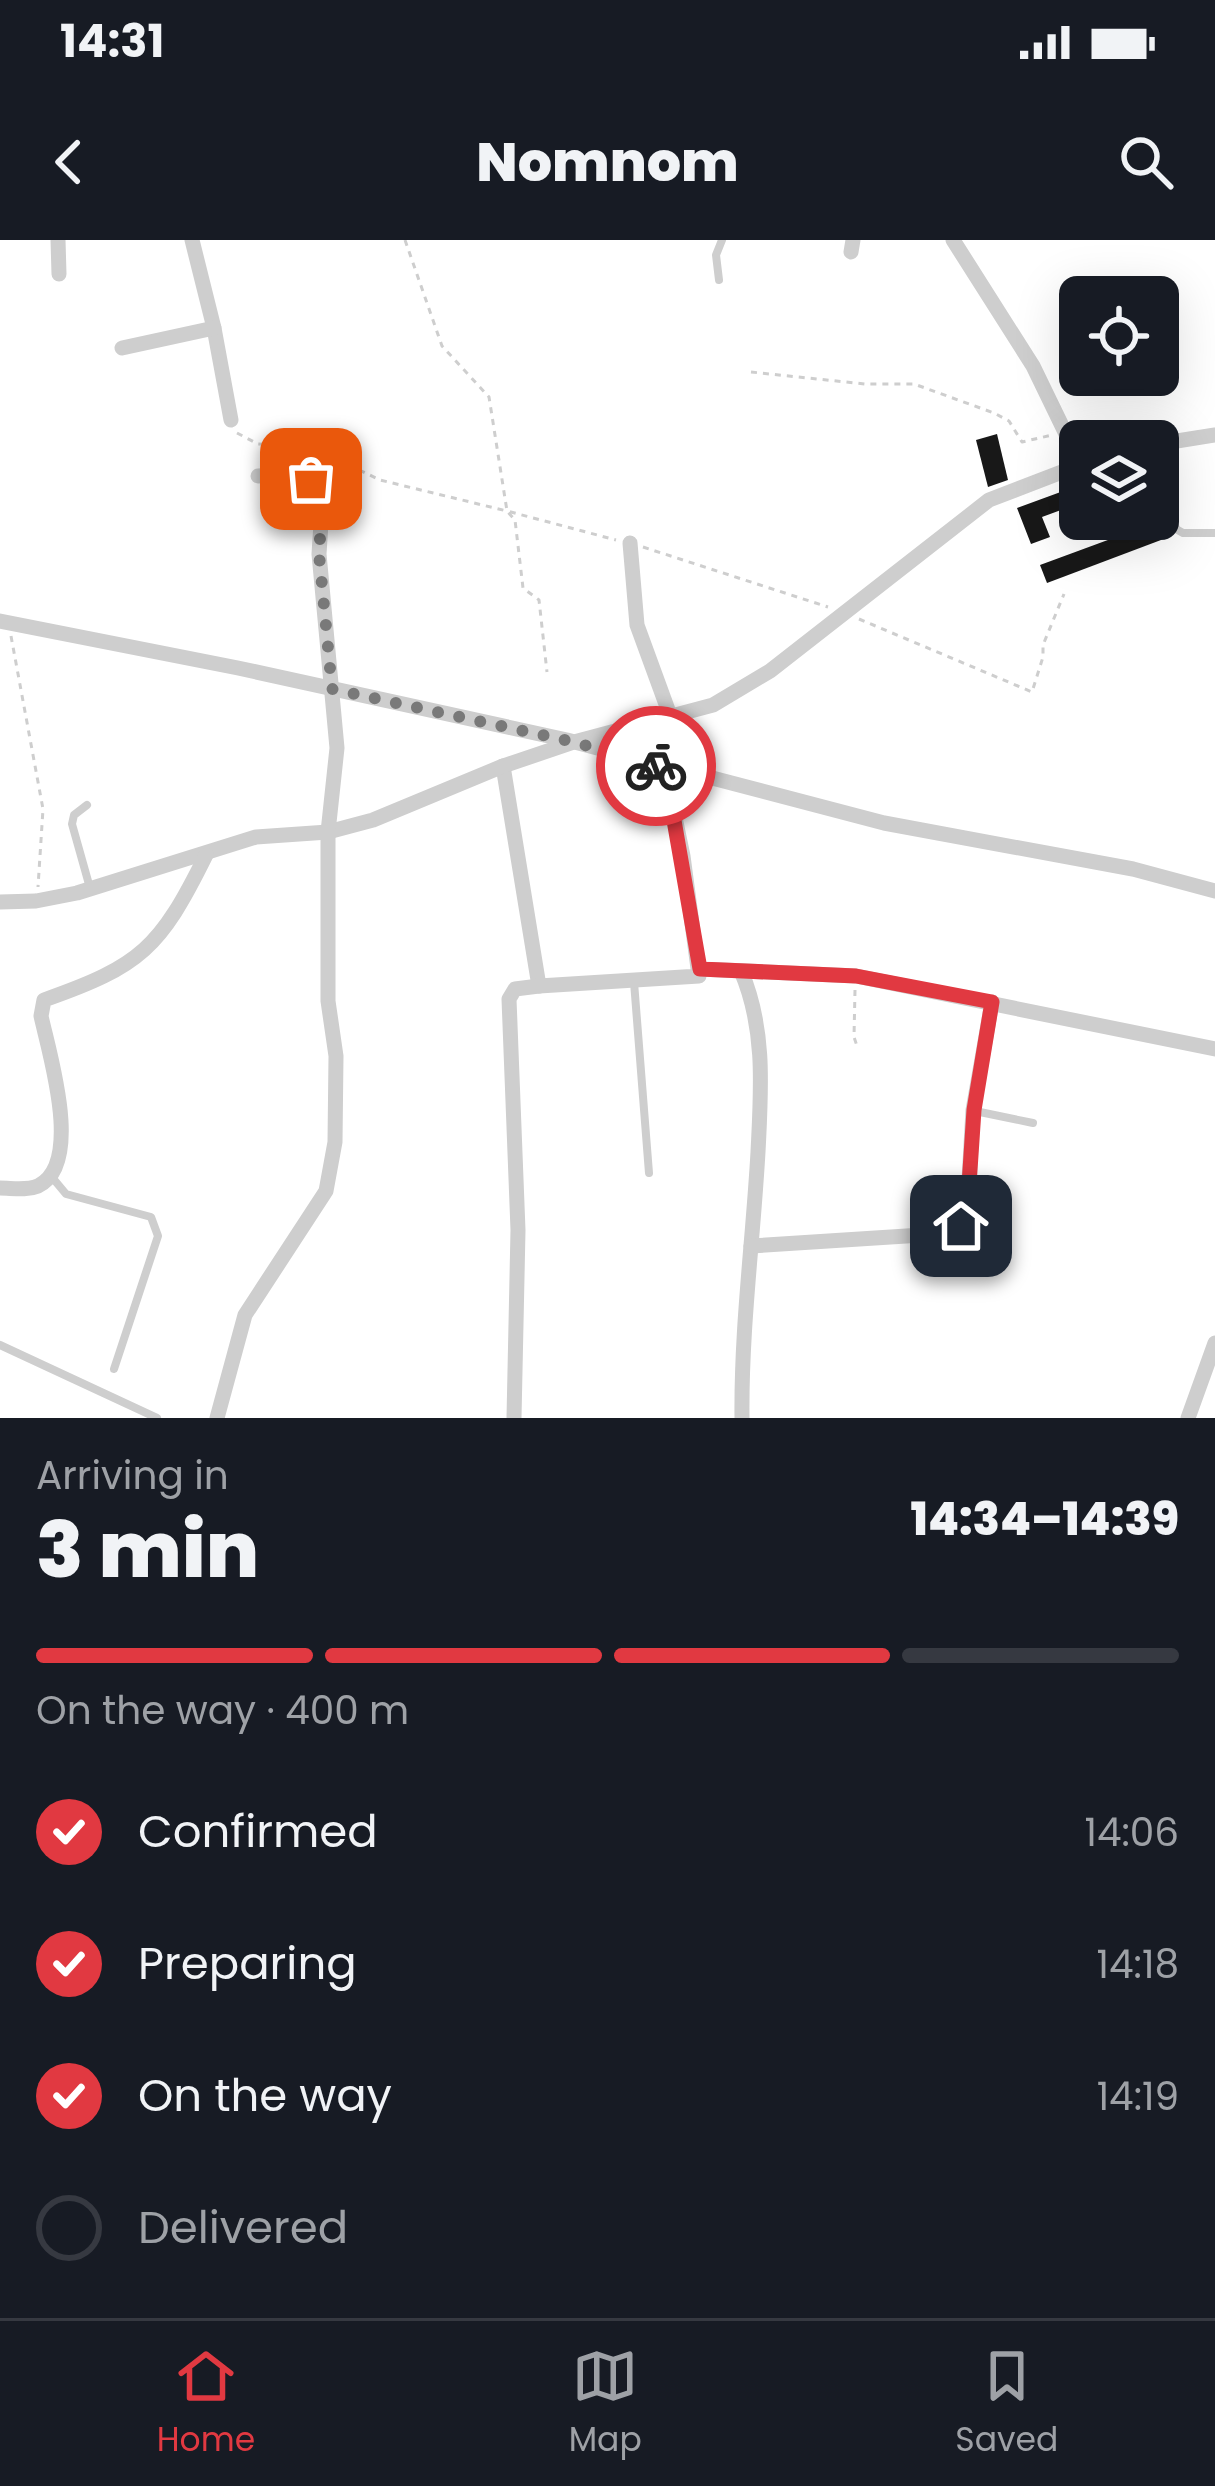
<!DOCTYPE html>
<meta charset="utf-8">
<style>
:root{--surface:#171b24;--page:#242831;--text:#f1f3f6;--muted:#9ea1a6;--line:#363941;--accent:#e13941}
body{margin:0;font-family:Poppins,sans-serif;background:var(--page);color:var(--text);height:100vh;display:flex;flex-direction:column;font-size:45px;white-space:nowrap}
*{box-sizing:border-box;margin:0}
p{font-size:39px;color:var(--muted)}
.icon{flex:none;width:66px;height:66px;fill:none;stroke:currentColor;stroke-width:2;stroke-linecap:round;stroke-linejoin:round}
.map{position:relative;height:1178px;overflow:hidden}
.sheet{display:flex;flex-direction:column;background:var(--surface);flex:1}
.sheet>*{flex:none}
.fabs{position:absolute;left:1059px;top:36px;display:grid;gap:24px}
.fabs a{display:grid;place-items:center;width:120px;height:120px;border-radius:18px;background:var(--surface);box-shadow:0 12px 48px #0002;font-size:60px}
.pin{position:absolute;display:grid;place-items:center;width:102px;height:102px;color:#fff;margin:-51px;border-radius:24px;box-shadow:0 6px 18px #0006}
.courier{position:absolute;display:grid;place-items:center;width:120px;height:120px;margin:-60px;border:9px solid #e13941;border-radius:50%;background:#fff;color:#222;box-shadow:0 3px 15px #0007}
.headline em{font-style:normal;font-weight:800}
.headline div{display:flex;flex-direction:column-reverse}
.headline{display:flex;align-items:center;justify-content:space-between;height:204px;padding:0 36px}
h1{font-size:78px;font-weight:800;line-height:90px}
.bar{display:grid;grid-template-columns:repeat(4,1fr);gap:18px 12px;align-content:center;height:144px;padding:0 36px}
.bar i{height:15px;border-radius:9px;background:var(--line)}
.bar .current{background:var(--accent)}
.bar p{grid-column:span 4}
ol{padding:0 36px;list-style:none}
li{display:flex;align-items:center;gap:36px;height:132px}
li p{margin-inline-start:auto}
li .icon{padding:12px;border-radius:50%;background:var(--accent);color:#fff;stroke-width:4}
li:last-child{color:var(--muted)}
li i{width:66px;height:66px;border:6px solid var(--line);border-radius:50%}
.status{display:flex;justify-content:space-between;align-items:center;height:84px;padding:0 60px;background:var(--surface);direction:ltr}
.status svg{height:33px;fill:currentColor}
header{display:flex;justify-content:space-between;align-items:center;height:156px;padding:0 36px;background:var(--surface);font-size:54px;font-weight:800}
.menu{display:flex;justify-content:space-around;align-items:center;height:168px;border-top:3px solid var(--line);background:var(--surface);font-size:33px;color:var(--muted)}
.menu a{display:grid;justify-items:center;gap:6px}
.menu .current{color:var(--accent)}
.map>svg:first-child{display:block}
</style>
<div class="status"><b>14:31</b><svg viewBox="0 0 49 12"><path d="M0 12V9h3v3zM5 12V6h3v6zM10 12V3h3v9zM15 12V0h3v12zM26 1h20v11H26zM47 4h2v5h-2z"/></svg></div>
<header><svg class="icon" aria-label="back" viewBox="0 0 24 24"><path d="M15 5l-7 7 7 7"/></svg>Nomnom<svg class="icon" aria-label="search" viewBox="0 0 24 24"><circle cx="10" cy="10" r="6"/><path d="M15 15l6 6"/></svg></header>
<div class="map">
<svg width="1215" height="1178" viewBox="0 0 1215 1178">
<rect width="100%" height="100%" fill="#fff"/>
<!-- building -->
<g fill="#181818">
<path d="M997,194L1008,240L988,247L976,200Z"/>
<path d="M1077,246L1080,263L1042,277L1050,297L1031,304L1017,268Z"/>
<path d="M1154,283L1161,300L1047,343L1040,325Z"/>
</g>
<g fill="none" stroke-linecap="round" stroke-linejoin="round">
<!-- path -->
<g stroke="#cecece" stroke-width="3" stroke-dasharray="6 6" stroke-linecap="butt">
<path d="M405,0L442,106L489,157L507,271L616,300"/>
<path d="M751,132L865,144H914L994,173L1009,181L1022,202L1052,195"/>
<path d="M237,193L258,204L310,207L334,225L351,226L380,240L507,271L515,280L523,348L539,360L547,432"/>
<path d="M643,307L828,367"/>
<path d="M859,379L1032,452L1043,417V405L1064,354"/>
<path d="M11,396L43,569L38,647"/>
<path d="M855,750L854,797L858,809"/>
</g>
<!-- lane -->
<g stroke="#cecece" stroke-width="8">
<path d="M719,40L716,15L722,0"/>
<path d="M1158,228L1176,289L1183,293H1215"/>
<path d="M87,565L74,575L72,584L90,648"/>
<path d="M634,742L649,933"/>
<path d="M975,871L1033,883"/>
<path d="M51,936L66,954L151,977L158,996L114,1129"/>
<path d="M0,1105L157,1178"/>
</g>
<!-- street -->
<g stroke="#cecece" stroke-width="15">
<path d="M58,0L59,34"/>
<path d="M192,0L214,88L231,180"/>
<path d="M953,0L1033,126L1080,223"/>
<path d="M851,12L853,0"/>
<path d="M122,108L214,88"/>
<path d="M1158,204L1215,195"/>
<path d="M630,303L637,385L671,478"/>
<path d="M0,381L238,428L567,500L884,583L1133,629L1215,651"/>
<path d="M503,526L539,746"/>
<path d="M0,662L36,661L77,653L256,597L328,592L373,580L503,526L574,502L713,465L770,431L989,260L1080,225"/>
<path d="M700,729L856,736L1215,809"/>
<path d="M741,731C766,789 761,851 758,912C753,1001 741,1089 742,1178"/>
<path d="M0,948C12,948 26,951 38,946C84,924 49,813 41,776L44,760C141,726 160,708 206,615"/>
<path d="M751,1006L953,993L967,975L973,870L992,762"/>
<path d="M217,1178L245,1075L326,951L335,902L336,816L328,761V592L337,508L319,314L323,252C305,231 284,235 258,236"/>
<path d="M514,1178L518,990L509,759L515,749L539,746L699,736L683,616L665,529"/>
<path d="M1188,1178L1215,1103"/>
</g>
</g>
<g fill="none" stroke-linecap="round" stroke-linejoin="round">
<!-- done -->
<path stroke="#797979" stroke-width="12" stroke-dasharray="0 21.6" d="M311,239L323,252L319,314L332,449L574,502L656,526"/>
<!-- route -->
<path stroke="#e13941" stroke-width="15" d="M656,526L665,529L700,729L856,736L992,762L974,870L967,975L961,986"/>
</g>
</svg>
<div class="fabs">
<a><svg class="icon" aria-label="locate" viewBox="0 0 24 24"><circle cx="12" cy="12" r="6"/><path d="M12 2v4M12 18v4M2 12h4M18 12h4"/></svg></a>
<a><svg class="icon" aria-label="layers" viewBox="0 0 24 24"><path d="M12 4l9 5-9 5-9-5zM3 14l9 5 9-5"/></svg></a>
</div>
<div class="pin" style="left:311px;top:239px;background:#ea580c"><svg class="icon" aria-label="bag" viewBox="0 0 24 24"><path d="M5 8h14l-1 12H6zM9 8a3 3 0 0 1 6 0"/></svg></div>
<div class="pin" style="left:961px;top:986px;background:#1f2937"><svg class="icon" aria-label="home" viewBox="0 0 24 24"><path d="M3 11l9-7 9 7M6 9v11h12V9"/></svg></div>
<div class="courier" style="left:656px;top:526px"><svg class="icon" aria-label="bike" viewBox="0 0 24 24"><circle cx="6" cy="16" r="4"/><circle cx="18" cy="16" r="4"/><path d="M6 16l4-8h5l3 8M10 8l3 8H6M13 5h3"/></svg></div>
</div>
<section class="sheet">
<div class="headline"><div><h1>3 min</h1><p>Arriving in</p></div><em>14:34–14:39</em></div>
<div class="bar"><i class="current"></i><i class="current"></i><i class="current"></i><i></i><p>On the way · 400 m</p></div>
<ol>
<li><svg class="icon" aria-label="check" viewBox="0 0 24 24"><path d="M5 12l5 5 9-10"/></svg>Confirmed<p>14:06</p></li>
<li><svg class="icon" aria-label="check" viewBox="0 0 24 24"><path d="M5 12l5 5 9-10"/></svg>Preparing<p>14:18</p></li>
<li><svg class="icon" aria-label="check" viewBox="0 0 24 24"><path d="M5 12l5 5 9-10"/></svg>On the way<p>14:19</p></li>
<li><i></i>Delivered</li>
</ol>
</section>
<nav class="menu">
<a class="current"><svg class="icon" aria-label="home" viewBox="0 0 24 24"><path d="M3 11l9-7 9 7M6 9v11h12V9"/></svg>Home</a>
<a><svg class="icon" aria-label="map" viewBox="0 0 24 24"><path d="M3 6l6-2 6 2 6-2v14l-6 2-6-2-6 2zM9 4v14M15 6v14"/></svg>Map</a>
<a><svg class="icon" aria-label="saved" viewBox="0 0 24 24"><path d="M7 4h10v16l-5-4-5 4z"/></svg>Saved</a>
</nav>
